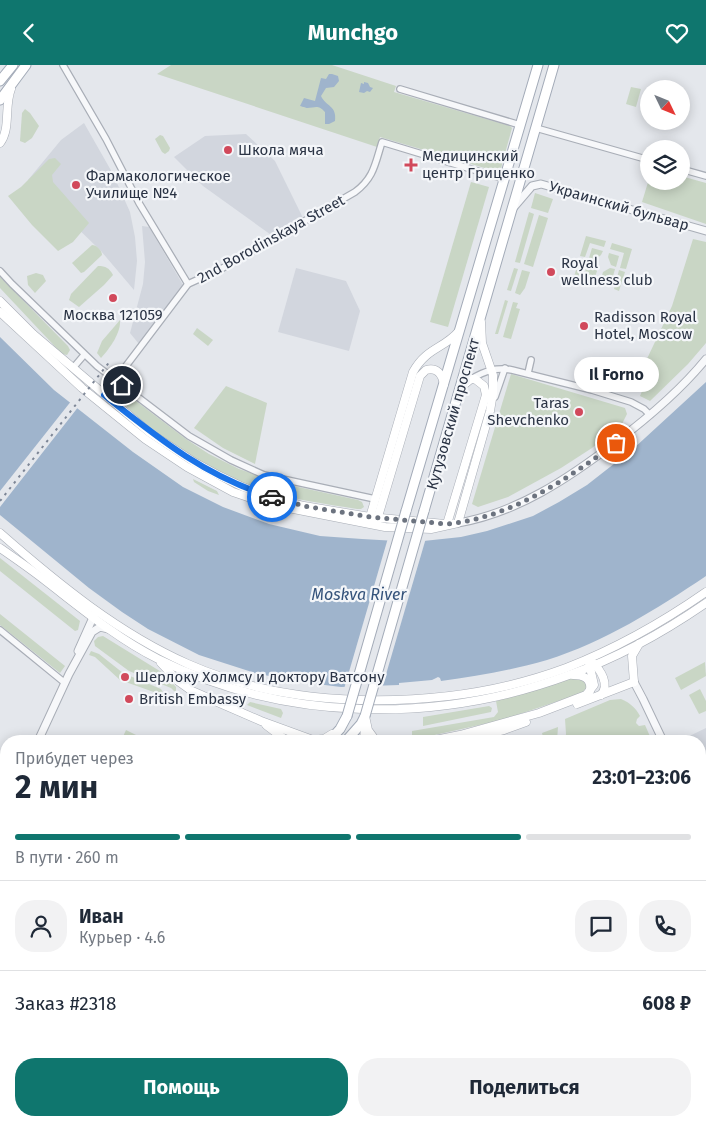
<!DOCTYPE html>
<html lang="ru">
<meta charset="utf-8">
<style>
:root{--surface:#fff;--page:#f2f2f3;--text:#1f2937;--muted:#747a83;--line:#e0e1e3;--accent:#0f766e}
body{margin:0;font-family:"Fira Sans",sans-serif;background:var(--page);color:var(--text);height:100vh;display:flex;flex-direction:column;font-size:19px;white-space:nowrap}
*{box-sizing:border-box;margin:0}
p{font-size:16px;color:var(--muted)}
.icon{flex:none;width:28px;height:28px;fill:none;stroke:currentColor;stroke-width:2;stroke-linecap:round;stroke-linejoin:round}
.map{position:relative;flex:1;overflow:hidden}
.drawer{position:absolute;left:0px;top:670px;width:706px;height:391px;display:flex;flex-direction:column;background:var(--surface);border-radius:20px 20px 0 0;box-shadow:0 2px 12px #0003}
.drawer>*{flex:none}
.needle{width:32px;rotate:133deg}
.controls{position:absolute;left:640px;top:15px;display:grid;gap:10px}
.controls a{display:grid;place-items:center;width:50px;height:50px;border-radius:50%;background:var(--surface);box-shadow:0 2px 12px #0003;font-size:25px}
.pin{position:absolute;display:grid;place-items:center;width:42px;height:42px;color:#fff;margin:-21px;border:2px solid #fff;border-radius:50%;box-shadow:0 1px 5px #0007}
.courier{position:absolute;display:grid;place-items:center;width:50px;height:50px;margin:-25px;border:4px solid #1a73e8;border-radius:50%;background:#fff;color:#222;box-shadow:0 1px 6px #0007}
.bubble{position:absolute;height:35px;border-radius:18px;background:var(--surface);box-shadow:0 2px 12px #0003;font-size:16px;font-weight:700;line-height:35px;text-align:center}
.summary em{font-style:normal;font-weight:700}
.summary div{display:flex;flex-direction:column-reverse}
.summary{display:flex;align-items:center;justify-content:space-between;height:85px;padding:0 15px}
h1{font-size:32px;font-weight:700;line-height:38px}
.bar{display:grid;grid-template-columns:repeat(4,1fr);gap:8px 5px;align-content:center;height:60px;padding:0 15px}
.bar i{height:6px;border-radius:4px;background:var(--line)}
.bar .active{background:var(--accent)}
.bar p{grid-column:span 4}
.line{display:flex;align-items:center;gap:12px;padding:0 15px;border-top:1px solid var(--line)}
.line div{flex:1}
.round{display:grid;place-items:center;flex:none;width:52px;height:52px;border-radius:20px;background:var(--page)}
.primary-button{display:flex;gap:10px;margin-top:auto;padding:10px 15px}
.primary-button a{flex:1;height:58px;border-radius:20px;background:var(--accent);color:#fff;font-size:20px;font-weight:700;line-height:58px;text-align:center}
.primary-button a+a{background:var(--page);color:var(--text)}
header{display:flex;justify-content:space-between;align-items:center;height:65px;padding:0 15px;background:var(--accent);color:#fff;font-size:22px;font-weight:700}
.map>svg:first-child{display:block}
</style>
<header><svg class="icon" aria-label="back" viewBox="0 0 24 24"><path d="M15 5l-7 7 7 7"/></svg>Munchgo<svg class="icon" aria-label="heart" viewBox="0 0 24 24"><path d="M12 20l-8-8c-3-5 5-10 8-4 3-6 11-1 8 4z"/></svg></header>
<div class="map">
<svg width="706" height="1061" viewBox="0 0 706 1061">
<rect width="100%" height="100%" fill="#e4e7ec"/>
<!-- built -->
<g fill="#d2d6de">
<path d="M84,58L113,109L130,147L135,172L137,196L134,225L101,186L28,115L61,75Z"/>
<path d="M246,69L275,96L303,153L274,172L203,121L174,92L205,71Z"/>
<path d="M142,161L149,162L183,220L139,279L130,268L143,219L145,197Z"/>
<path d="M296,203L346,216L360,246L349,286L278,267Z"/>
<path d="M706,663V704L700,706V676H679Z"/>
<path d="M4,810L6,811V868L0,873V814Z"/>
<path d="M341,1055H445L449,1061H335Z"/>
</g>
<!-- green -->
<g fill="#c9d6c5">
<path d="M171,0H332L396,21L394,27L510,61L512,63L500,107H498L380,72L377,82L157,9Z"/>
<path d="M631,22L641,24L636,42L626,39Z"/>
<path d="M25,44L30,48L39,61L32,73L25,78L20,76L22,48Z"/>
<path d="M160,70L163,71L170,83L169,86L165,89L162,87L155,74Z"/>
<path d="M55,93L61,99L52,110L53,117L89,158L73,177L58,186L32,160L8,131L21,122L49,94Z"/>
<path d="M681,111L706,118V159L642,137L649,114V116H681Z"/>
<path d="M471,117L489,122L448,262L430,257Z"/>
<path d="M535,128L553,134L548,148L531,143Z"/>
<path d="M529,147L534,149L520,198L515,197Z"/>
<path d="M539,150L548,153L533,202L524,199Z"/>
<path d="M586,171L606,176L604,182L590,178L585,192L580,191Z"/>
<path d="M693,174L706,177V278L688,299L650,336L640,331L645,319L636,317L672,241Z"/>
<path d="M612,178L632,184L626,204L620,203L624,188L610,184Z"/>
<path d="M92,180C96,180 102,185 102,190L84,207L81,208L72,198Z"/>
<path d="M592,183L603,186L601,190L595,195L589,193Z"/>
<path d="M609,188L619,191L616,202L611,200L608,192Z"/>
<path d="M579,194L585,195L579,214L574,212Z"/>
<path d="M588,196L594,198L597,206L593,218L583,215Z"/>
<path d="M98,201C106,201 109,203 113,210L104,220L79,242L69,235L71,229Z"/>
<path d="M514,203L518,204L511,226L507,225Z"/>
<path d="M610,203L615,204L610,222L599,220L603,207Z"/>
<path d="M522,205L530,207L525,223L520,230L515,228Z"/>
<path d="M619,205L625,207L619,226L614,224Z"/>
<path d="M36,208L43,210L46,216L35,228L28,220L27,211Z"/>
<path d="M0,212L68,281L70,285L67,290L62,289L0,223Z"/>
<path d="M505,235L508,236L498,269H495Z"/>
<path d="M513,237L518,238L516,243L520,244L511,274L503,272Z"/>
<path d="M120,255C121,268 110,283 101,293L97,288L102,276Z"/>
<path d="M197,263L213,275L208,281L193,269Z"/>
<path d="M511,309L625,343L627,349L622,359L592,383L561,403L508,432L478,442L472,439Z"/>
<path d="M226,321L267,338L255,399L223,383L194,363Z"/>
<path d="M124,327L186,374L209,389L239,404L280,418L358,435L362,437L364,442L361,444H357C325,439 291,434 259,424C214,409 150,368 118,333V330Z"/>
<path d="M193,414L217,426L219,430L208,426L194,417Z"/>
<path d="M0,493L80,556L78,565L75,566L0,506Z"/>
<path d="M0,549L65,601L60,608L0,560Z"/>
<path d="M103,571L163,608L176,622V626L175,627L171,623L129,606L95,581L94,576L98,572Z"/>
<path d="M91,586L99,589L123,608L121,613L127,615L130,611L161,624L165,631L120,615L95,592L89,590Z"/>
<path d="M705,597L706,611L681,625L675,613Z"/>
<path d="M576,612L584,613L587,622L582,628L502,655L412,675V666L494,652L498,647L496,636Z"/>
<path d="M700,624L706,636V646L699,649L689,630Z"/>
<path d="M621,634C630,638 635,642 640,651L637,654L636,658L639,661L645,660L652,676H565L566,669L565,654L610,635Z"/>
<path d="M250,637L281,644L283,648L281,653L247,640Z"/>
<path d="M489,641L492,643L491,647L423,661V652Z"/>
<path d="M558,662L557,676H537L536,675L543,672L542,668Z"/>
<path d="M126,665L138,671L136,676H121Z"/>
<path d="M706,861V980L700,983V863Z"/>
<path d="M6,868V883L0,888V873Z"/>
<path d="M3,909L6,912V929L0,923V912Z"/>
<path d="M445,1055H466L468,1061H449Z"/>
</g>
<!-- water -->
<g fill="#9fb4cc">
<path d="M329,9H332L338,11L339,16L334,22L326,23L321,31C326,42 337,40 335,56L329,59H325V47C318,39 315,43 307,43C307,43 300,41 300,41L304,33L315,36L321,13L326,14Z"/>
<path d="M364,17L368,18L370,22L373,23L370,27L367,26L364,28L359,27L361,18L364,19Z"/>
<path d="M0,272L54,325L133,387L183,422L223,442L269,459L320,471L362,474L414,477L461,472L487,466L533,451L559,437L587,420L633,384L706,317V511C657,544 604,577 547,595C512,605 477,611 441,616L440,613L438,612L432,615L399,618V620L341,622L293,616L255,608L199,590L148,564L122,547L89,523L0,450Z"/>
</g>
<!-- pier -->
<g fill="#e4e7ec">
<path d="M72,335L79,341L0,442V426Z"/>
<path d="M388,473H426L382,623L344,624Z"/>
</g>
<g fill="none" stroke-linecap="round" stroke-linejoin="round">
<!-- primary-tunnel -->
<g stroke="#bfc3cb" stroke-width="9" stroke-dasharray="9 4.5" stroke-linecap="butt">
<path d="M0,1001L6,1008"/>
<path d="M0,1015L6,1022"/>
</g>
<defs>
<g id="minor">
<path d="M63,0L106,74L139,138L188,219"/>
<path d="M400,24L520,60"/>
<path d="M536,63L649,95"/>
<path d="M681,104L706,111"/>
<path d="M0,206L12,219L97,301L189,371L231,395L264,410L375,434"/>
<path d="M73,303L84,290"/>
<path d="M528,308L531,295"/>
<path d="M471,314C485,306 496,302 512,305L592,325L631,337L644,344L650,350"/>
<path d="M104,330L188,219L221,204L355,127C374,113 375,99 382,77L504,114"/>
<path d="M495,332L505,303"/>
<path d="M0,565L65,618"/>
<path d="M0,718L6,722"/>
<path d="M0,747L6,755"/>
<path d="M700,817L706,814"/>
<path d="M700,987L706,984"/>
<path d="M637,1055L641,1061"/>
<path d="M320,1061L325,1055"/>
</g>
<g id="tertiary">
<path d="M514,142L532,121L541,119L706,166"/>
<path d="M458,458C517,448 569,413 616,377C649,352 680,326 706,294"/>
<path d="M78,586L95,548"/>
<path d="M634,617L643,634L663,676"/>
<path d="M38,676L69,609L92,567L100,562L108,564"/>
<path d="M0,735L6,724"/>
<path d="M700,762L706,776"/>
</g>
<g id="secondary">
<path d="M0,78C11,64 4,41 11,24"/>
<path d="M0,236L33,269L150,368L194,397L216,409L243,422L270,432L304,441L370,452L445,459"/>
<path d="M0,247L82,323L145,374L187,402L233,427L268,439L385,462L431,464L458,458L490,346L493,328V310L482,278L481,257"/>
<path d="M377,455L420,311L426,305C437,302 442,309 444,319"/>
<path d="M371,456L370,452L413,307C427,282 444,284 459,266"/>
<path d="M447,459L486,330L484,321L475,314H471L460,323"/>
<path d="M0,468C57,518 118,568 188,599C299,648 453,645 566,603C615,584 663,557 706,527"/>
<path d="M0,483C16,494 32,505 47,517C82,544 118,574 158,594C285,657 437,659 569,610C617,593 664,567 706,538"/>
<path d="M592,597C601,605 610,620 601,630"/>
<path d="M161,598L178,616L192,626L261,656L313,675L324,674L332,669"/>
<path d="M573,610C583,610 592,613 590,626"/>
<path d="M634,617L632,591L639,579"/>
<path d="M577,639L634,617"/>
<path d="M365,651L368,665L376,676"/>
<path d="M266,660L287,676"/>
<path d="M364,676L365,660"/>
<path d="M430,676L460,670L539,648L586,630L594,620L589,598"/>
<path d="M458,676L504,665L526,657"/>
<path d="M481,1055L483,1061"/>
</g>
<g id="primary">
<path d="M0,16L13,0"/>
<path d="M0,35L26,0"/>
<path d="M406,446L538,0"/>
<path d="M424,446L554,0"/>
<path d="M329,676L340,664L347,651"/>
<path d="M346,676L361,659L365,651"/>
<path d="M0,983L6,990"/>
<path d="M0,1031L6,1025"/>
<path d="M0,1050L6,1043"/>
<path d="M23,1055L29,1061"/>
<path d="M36,1055L41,1061"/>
<path d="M48,1055L54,1061"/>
<path d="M64,1055L70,1061"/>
</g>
</defs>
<!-- minor casing -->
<use href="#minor" stroke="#a9aeb7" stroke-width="8"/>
<!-- tertiary casing -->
<use href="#tertiary" stroke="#a9aeb7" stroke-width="9"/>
<!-- secondary casing -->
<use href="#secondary" stroke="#a9aeb7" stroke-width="9"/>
<!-- primary casing -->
<use href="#primary" stroke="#a3abb8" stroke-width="11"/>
<!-- minor -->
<use href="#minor" stroke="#f7f8fa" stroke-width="5.5"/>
<!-- tertiary -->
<use href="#tertiary" stroke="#f7f8fa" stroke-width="7"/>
<!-- secondary -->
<use href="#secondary" stroke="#fff" stroke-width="8"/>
<!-- primary -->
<use href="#primary" stroke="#fff" stroke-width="9"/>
<!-- rail -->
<path stroke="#7d8696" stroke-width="2" stroke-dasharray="2.5 5" stroke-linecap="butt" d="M0,436L111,295"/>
<defs>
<g id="primary-bridge">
<path d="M347,651L406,446"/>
<path d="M365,651L424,446"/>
</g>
</defs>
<!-- primary-bridge casing -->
<use href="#primary-bridge" stroke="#a3abb8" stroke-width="11" stroke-linecap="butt"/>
<!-- primary-bridge -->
<use href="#primary-bridge" stroke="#fff" stroke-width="9"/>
</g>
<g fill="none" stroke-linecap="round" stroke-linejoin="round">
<!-- done -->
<path stroke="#6c737f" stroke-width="5" stroke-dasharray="0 9" d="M272,432L304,441L370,452L447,459C510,453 566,415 616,378"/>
<!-- route -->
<path stroke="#1a73e8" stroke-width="6" d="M122,320L115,315L104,330C158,373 204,411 272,432"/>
</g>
<!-- markers -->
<g fill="#d1495b" stroke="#f4f6f9" stroke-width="2">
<circle cx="228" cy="85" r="5"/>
<path d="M408.5 92.5h5v5h5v5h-5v5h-5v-5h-5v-5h5z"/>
<circle cx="76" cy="120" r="5"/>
<circle cx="551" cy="207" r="5"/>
<circle cx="113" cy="233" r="5"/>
<circle cx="584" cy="261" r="5"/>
<circle cx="579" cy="347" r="5"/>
<circle cx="125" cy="612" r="5"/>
<circle cx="129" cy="634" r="5"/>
</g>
<g text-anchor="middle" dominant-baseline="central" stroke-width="4.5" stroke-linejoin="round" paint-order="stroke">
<!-- poi labels -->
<g font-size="15" fill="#2b3445" stroke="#f4f6f9" text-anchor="start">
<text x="238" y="85">Школа мяча</text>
<text x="422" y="91">Медицинский<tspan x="422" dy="17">центр Гриценко</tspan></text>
<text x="86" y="111">Фармакологическое<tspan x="86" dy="17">Училище №4</tspan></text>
<text x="561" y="198">Royal<tspan x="561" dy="17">wellness club</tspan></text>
<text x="113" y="250" text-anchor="middle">Москва 121059</text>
<text x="594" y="252">Radisson Royal<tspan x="594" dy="17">Hotel, Moscow</tspan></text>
<text x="569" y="338" text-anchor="end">Taras<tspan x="569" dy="17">Shevchenko</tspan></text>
<text x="135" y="612">Шерлоку Холмсу и доктору Ватсону</text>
<text x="139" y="634">British Embassy</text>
</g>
<!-- street labels -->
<g font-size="15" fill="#2b3445" stroke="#f4f6f9">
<text transform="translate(619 141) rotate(16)">Украинский бульвар</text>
<text transform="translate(271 174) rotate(-29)">2nd Borodinskaya Street</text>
<text transform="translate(453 349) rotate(-74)">Кутузовский проспект</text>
</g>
<!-- water labels -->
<g font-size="16" font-style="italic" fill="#34527a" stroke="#f4f6f9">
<text x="359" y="529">Moskva River</text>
</g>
</g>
</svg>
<div class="controls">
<a><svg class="needle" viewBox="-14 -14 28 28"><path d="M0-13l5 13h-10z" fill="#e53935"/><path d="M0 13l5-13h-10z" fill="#747a83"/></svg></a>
<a><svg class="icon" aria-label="layers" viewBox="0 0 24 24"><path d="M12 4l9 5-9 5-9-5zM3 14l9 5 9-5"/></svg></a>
</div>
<div class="pin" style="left:616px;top:378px;background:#ea580c"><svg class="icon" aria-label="bag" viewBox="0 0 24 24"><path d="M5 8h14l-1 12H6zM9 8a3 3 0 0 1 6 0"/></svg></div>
<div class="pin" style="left:122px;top:320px;background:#1f2937"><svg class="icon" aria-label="home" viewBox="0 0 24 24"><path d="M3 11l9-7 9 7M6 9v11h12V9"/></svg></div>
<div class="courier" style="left:272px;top:432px"><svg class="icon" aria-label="car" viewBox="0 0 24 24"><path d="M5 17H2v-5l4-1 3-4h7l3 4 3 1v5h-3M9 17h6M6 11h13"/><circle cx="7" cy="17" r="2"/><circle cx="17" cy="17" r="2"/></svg></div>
<div class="bubble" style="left:574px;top:292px;width:85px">Il Forno</div>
<section class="drawer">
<div class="summary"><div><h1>2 мин</h1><p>Прибудет через</p></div><em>23:01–23:06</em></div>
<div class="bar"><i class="active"></i><i class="active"></i><i class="active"></i><i></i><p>В пути · 260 m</p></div>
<div class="line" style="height:90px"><a class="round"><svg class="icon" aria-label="person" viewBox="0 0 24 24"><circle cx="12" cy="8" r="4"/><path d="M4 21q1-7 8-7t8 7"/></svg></a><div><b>Иван</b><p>Курьер · 4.6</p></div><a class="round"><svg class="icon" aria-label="chat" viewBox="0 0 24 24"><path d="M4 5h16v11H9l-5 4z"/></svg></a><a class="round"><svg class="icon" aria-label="phone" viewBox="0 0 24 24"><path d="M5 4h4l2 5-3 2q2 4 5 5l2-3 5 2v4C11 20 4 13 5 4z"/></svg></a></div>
<div class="line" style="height:65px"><div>Заказ #2318</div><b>608 ₽</b></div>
<div class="primary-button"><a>Помощь</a><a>Поделиться</a></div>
</section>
</div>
